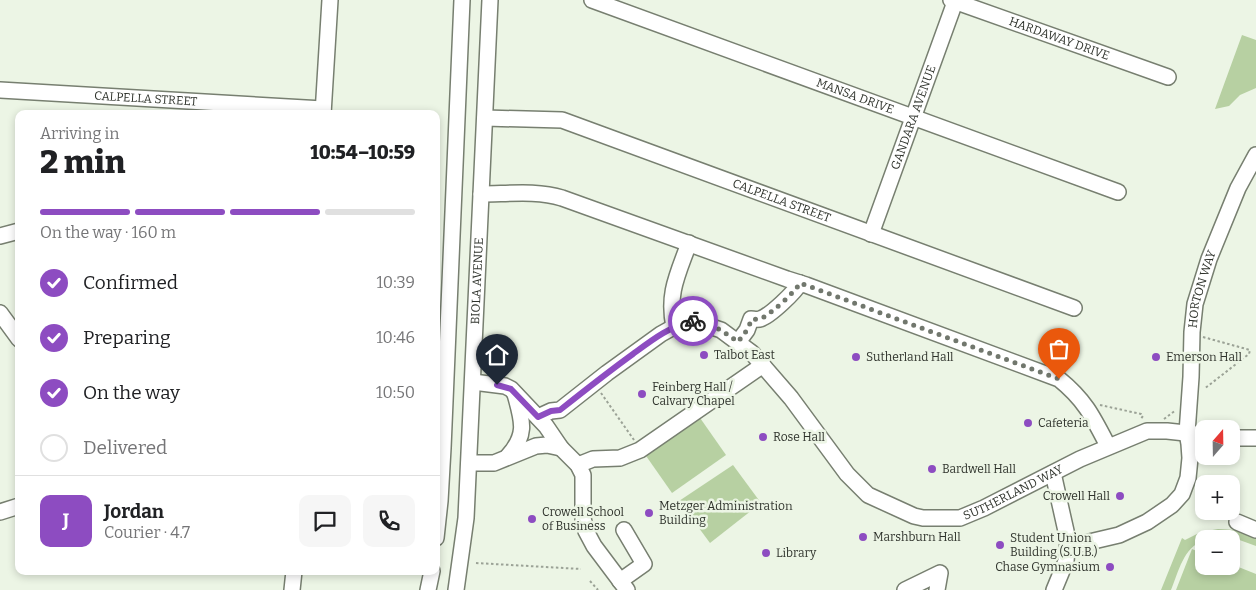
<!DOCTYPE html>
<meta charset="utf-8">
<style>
:root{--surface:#fff;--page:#f6f6f6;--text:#202124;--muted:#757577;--line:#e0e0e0;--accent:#8d4cc1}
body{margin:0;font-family:Bitter,serif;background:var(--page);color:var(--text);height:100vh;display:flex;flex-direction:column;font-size:19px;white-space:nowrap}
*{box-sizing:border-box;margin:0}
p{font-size:16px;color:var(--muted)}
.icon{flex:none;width:28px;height:28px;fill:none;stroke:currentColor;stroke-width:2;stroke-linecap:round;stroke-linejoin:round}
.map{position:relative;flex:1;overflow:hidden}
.sheet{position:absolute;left:15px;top:110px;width:425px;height:465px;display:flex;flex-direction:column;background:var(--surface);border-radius:10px;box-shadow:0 2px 8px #0003}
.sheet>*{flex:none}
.needle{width:32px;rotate:20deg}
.buttons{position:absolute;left:1195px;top:420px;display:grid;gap:10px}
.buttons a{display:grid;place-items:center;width:45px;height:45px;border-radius:10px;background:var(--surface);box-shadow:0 2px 8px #0003;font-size:25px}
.pin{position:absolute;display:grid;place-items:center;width:42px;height:42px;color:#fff;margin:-51px -21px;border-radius:50% 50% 50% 0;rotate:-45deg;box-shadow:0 0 5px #0007}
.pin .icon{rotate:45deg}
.courier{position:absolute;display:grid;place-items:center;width:50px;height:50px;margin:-25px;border:4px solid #8d4cc1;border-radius:50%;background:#fff;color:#222;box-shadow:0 1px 6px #0007}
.headline em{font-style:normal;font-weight:800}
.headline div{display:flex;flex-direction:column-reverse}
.headline{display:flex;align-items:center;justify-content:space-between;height:85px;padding:0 25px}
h1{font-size:32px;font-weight:800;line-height:38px}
.bar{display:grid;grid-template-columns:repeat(4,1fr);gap:8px 5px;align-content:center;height:60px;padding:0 25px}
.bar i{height:6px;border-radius:4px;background:var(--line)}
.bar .on{background:var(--accent)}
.bar p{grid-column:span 4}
.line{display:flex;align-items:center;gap:12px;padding:0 25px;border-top:1px solid var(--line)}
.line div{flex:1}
.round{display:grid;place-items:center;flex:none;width:52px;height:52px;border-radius:10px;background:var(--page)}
ol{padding:0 25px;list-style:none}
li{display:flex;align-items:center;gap:15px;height:55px}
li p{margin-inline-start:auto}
li .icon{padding:5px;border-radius:50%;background:var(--accent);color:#fff;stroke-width:4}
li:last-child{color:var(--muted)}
li i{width:28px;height:28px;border:2px solid var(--line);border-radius:50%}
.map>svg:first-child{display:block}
</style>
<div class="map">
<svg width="1256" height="590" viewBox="0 0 1256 590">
<rect width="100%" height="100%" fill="#ecf5e5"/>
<!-- green -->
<g fill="#b7d0a2">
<path d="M1242,35L1256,40V88L1240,95L1229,106L1215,109Z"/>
<path d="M698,415L726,455L672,493L644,453Z"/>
<path d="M733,465L761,503L710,543L679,501Z"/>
<path d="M1218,529L1236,530L1256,536V546L1234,538L1204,539V540C1183,548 1179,571 1171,590H1161L1182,538L1185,540L1201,532Z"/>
<path d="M1192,549L1204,554V566H1231V564L1256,574V590H1176Z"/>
</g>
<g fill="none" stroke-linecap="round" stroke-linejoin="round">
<defs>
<g id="minor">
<path id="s1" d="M592,0L1118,192"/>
<path id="s2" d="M951,0L1168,77"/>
<path id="s3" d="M0,90L323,109"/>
<path d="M323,114L330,0"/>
<path id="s4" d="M485,118L562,120L1074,308"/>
<path d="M481,194C507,194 537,190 562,198L787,279L806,285L1059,379C1085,400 1093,417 1108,446"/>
<path id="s5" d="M871,234L955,2"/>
<path d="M0,236L19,231"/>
<path d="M0,313L19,339"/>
<path d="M674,327C667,293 678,274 689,243"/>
<path d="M738,342L747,330L751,319C753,319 758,320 760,319C770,316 795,292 800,283"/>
<path d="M473,382L505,386L511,389L546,426L561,448L578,465L583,475V518L586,531L594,546L627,590"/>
<path id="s6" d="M538,417L551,411L560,410L607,373L661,334L679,324L694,321L721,330L752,353L791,398L847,474L868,495L914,516L923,518H960L984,508L1080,459L1147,431H1167L1204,435"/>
<path d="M1231,438H1256"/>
<path d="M508,456C528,434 522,420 515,394"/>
<path d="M469,463H494L536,446L547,445L561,448"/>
<path d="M578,465L593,459L620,458L640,450L763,365"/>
<path d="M1053,473L1068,540L1066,561L1054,590"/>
<path d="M0,512L19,506"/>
<path d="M1237,522L1256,530"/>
<path d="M436,538L440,501L443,448L462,0"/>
<path id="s7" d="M1068,547L1119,535L1147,522L1172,505L1182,494L1188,478L1190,458L1189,444L1187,433L1191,377L1192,332L1195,304L1209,259L1238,188L1256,155"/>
<path d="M620,581L644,564L624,530"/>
<path d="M292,590L294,571"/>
<path d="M428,590L432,571"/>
<path id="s8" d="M456,590L466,518L490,0"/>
<path d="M905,590L940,573L937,590"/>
</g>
</defs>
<!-- minor casing -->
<use href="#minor" stroke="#777f70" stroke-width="18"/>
<!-- path -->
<g stroke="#9ba296" stroke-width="2" stroke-dasharray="2.5 2.5" stroke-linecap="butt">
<path d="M1203,337L1250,350L1249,354L1204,389"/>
<path d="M601,393L634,440"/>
<path d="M1100,405L1141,414L1143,416L1140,420"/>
<path d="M1164,419L1176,410"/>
<path d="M476,563L581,569"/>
<path d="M590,581L598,590"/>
</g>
<!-- minor -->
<use href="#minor" stroke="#fff" stroke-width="15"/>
</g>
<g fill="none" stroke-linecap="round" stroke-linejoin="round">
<!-- done -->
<path stroke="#71776d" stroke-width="5" stroke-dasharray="0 9" d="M693,321C711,322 724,332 738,342L747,330L752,319C753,319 758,320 760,319C770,315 795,292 800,283L1059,379"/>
<!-- route -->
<path stroke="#8d4cc1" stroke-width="6" d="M497,385L511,389L538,417L551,411L560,410C584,391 608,372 633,354C652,340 670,326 693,321"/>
</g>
<!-- markers -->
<g fill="#8d4cc1" stroke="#ecf5e5" stroke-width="2">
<circle cx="704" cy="355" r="5"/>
<circle cx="856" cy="357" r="5"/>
<circle cx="1156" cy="357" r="5"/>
<circle cx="642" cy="394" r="5"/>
<circle cx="1028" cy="423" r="5"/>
<circle cx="763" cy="437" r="5"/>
<circle cx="932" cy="469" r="5"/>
<circle cx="1120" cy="496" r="5"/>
<circle cx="649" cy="513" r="5"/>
<circle cx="532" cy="519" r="5"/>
<circle cx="863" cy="537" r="5"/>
<circle cx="1000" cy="545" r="5"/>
<circle cx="766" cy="553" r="5"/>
<circle cx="1110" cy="567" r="5"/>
</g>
<g text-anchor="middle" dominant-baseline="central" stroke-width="5" stroke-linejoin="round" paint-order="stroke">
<!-- street labels -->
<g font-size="12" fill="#2f332c" stroke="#ecf5e5">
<text stroke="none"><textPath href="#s2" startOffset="115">HARDAWAY DRIVE</textPath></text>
<text stroke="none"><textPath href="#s1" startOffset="280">MANSA DRIVE</textPath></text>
<text stroke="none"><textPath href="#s3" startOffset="146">CALPELLA STREET</textPath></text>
<text stroke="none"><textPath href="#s5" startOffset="124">GANDARA AVENUE</textPath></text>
<text stroke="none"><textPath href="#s4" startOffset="311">CALPELLA STREET</textPath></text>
<text stroke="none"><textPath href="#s8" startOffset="310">BIOLA AVENUE</textPath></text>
<text stroke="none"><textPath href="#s7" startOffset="336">HORTON WAY</textPath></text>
<text stroke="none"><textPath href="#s6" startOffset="592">SUTHERLAND WAY</textPath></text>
</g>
<!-- poi labels -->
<g font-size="12" fill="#2f332c" stroke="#ecf5e5" text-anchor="start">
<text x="714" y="355">Talbot East</text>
<text x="866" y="357">Sutherland Hall</text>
<text x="1166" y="357">Emerson Hall</text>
<text x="652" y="387">Feinberg Hall /<tspan x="652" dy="14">Calvary Chapel</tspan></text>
<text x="1038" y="423">Cafeteria</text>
<text x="773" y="437">Rose Hall</text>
<text x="942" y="469">Bardwell Hall</text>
<text x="1110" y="496" text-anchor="end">Crowell Hall</text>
<text x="659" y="506">Metzger Administration<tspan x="659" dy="14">Building</tspan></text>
<text x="542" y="512">Crowell School<tspan x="542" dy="14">of Business</tspan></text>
<text x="873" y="537">Marshburn Hall</text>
<text x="1010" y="538">Student Union<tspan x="1010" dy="14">Building (S.U.B.)</tspan></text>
<text x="776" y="553">Library</text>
<text x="1100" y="567" text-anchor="end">Chase Gymnasium</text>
</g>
</g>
</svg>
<div class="buttons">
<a><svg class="needle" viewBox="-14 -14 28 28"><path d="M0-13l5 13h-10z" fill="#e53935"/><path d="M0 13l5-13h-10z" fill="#757577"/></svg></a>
<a>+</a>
<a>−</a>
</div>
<div class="pin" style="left:1059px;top:379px;background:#ea580c"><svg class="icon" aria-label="bag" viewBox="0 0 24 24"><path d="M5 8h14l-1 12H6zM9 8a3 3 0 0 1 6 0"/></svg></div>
<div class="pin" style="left:497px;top:385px;background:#1f2937"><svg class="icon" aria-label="home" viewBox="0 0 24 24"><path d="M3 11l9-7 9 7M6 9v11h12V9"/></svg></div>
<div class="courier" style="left:693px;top:321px"><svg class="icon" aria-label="bike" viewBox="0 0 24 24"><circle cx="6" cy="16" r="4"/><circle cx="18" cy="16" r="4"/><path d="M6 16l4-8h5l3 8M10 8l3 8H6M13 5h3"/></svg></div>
<section class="sheet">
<div class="headline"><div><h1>2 min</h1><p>Arriving in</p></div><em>10:54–10:59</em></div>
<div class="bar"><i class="on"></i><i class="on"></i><i class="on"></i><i></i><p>On the way · 160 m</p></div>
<ol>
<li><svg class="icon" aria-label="check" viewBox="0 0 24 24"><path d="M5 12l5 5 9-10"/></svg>Confirmed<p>10:39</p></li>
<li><svg class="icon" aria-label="check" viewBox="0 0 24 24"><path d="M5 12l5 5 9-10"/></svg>Preparing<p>10:46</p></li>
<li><svg class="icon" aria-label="check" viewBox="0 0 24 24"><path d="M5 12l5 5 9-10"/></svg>On the way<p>10:50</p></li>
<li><i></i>Delivered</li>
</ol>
<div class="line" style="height:90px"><b class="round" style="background:var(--accent);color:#fff">J</b><div><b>Jordan</b><p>Courier · 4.7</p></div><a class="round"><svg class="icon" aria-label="chat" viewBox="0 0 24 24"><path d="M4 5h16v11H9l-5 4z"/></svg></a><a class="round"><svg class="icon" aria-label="phone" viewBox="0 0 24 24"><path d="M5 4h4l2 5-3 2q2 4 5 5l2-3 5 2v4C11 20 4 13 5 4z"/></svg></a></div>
</section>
</div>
